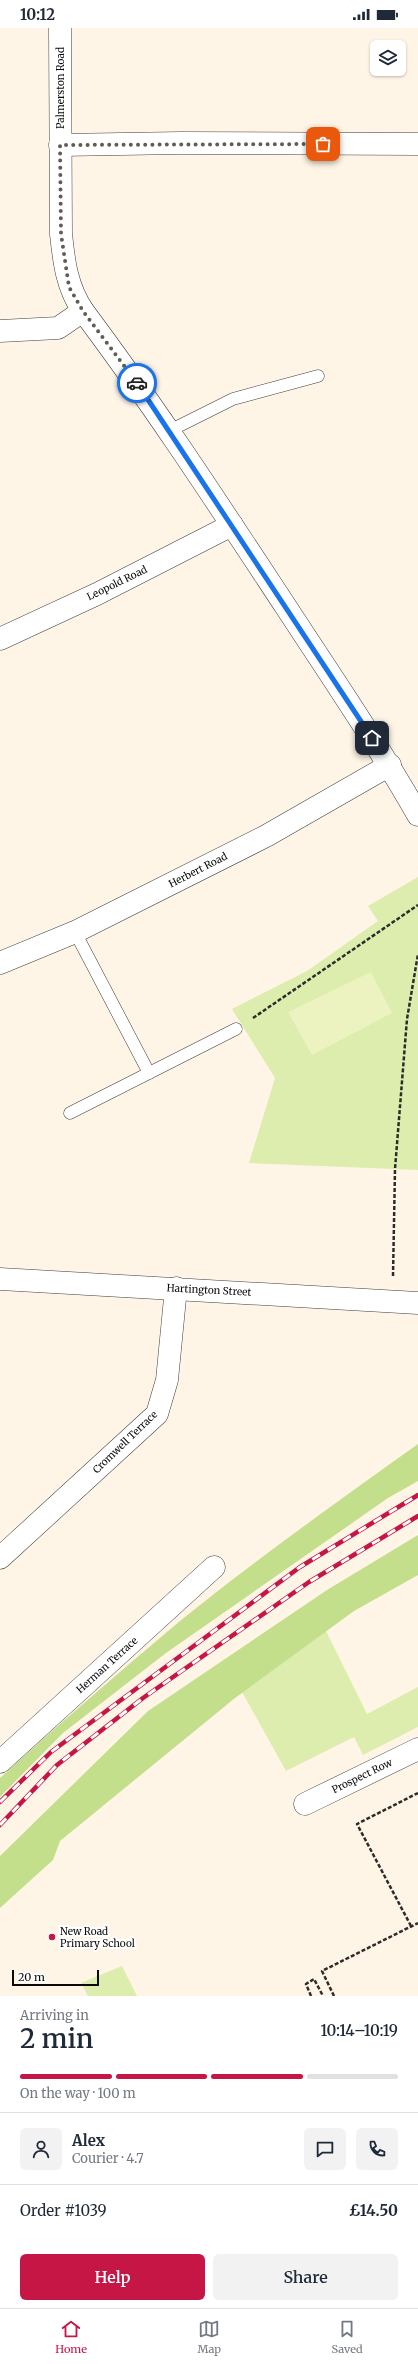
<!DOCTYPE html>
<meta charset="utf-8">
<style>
:root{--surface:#fff;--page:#f2f2f3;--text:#1f2937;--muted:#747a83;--line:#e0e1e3;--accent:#c51645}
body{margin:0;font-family:Merriweather,serif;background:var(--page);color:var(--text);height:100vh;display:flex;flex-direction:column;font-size:15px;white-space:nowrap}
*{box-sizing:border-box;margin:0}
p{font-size:13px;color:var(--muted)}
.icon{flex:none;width:22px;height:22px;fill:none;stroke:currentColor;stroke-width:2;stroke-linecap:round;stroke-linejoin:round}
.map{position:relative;height:1968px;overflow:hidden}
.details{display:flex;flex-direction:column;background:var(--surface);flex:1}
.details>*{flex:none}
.fabs{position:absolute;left:370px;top:12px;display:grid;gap:8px}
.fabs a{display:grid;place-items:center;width:36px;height:36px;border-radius:6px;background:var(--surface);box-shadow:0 1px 3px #0004;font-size:20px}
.scale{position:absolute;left:12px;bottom:10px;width:87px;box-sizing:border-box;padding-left:4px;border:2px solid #0a0a0a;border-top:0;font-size:11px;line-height:14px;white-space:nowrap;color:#0a0a0a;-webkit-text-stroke:3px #fff;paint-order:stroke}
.pin{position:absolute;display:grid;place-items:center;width:34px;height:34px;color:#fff;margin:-17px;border-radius:8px;box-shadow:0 2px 6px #0006}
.courier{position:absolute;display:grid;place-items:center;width:40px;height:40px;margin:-20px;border:3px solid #1a73e8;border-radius:50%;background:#fff;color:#222;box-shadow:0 1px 5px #0007}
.head em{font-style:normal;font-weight:600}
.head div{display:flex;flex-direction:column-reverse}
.head{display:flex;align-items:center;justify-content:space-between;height:68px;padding:0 20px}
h1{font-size:26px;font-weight:600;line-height:30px}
.bar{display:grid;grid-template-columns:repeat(4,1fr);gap:6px 4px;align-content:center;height:48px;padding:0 20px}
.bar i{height:5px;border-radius:3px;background:var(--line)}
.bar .on{background:var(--accent)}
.bar p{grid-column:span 4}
.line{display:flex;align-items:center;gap:10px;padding:0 20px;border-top:1px solid var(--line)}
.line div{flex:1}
.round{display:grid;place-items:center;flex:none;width:42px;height:42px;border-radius:6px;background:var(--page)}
.action{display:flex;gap:8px;margin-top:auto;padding:8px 20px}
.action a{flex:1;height:46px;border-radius:6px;background:var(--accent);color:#fff;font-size:16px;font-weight:600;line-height:46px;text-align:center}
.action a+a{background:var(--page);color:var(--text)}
.status{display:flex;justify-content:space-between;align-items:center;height:28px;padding:0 20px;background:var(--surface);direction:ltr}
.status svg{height:11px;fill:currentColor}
.dock{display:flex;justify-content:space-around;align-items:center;height:56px;border-top:1px solid var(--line);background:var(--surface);font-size:11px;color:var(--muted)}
.dock a{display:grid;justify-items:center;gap:2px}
.dock .on{color:var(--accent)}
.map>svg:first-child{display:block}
</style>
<div class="status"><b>10:12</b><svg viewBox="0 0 49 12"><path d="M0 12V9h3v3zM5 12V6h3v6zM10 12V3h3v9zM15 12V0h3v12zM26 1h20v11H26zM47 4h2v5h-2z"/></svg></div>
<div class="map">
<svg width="418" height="1968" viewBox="0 0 418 1968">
<rect width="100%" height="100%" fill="#fff5e6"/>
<!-- green -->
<g fill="#dcedad">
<path d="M418,849V1142L249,1135L275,1050L232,981L307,943L378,893L368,878Z"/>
<path d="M326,1603L367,1686L418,1659V1699L363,1727L354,1709L286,1743L242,1664Z"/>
<path d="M122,1938L137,1968H88L81,1955Z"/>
</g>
<!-- forest -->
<g fill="#c3df8b">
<path d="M418,1416V1453L388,1470L166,1625L63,1705L0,1769V1750C59,1696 119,1644 180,1593C257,1531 338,1473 418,1416Z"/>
<path d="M418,1507V1547L354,1583L235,1670L60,1813L53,1832L0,1880V1828L148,1683L327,1562Z"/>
</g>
<!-- pitch -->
<path fill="#ecf3c0" d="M371,944L392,985L312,1027L288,984Z"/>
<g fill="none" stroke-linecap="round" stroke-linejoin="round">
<defs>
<g id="service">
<path d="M169,403L233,371L318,348"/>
<path d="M75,904L149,1045"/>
<path d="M70,1085L236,1001"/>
</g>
<g id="minor">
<path d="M60,117L181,115L418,116"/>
<path d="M0,303L58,300L83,283C155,379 220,479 286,579C331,648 377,715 418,787"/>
<path d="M0,611L97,566L232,497"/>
<path d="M0,935L75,904L266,808L390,737"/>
<path d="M0,1251L418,1275"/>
<path d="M0,1530L157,1386L167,1352L176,1260"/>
<path d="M0,1734L214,1539"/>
<path d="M305,1776L418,1721"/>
</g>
<path id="tertiary" d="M60,0L61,206C64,235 67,259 83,283"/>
</defs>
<!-- service casing -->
<use href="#service" stroke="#3d3d3d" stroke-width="13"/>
<!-- minor casing -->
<use href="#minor" stroke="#3d3d3d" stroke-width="23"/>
<!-- tertiary casing -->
<use href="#tertiary" stroke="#3d3d3d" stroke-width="23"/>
<!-- path -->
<g stroke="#2c2c2c" stroke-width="2.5" stroke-dasharray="4 2" stroke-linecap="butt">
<path d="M253,990L418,877"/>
<path d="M393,1248L395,1141L407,991L418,926"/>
<path d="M411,1898L357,1796L418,1765"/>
<path d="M311,1968L306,1956L314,1951L323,1968"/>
<path d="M334,1968L322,1943L418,1895"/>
</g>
<!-- service -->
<use href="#service" stroke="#fff" stroke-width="12"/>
<!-- minor -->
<use href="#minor" stroke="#fff" stroke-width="22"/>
<!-- tertiary -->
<use href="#tertiary" stroke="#fff" stroke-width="22"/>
<defs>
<g id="rail">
<path d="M0,1774L51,1724L300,1539L418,1467"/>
<path d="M0,1797L57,1737L143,1670L309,1554L418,1488"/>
</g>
</defs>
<!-- rail casing -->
<use href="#rail" stroke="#c51645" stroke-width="4.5"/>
<!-- rail -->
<use href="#rail" stroke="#fff" stroke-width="3" stroke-dasharray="9" stroke-linecap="butt"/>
</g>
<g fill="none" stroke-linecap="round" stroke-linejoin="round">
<!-- done -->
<path stroke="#605c57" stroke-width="4" stroke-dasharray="0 7.2" d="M137,355L83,283L69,259L61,206L60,117L323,116"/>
<!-- route -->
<path stroke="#1a73e8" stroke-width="5" d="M137,355L372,710"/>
</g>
<!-- markers -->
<circle fill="#c51645" stroke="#fff" stroke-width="1.5" cx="52" cy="1909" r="4"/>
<g text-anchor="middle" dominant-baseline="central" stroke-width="4" stroke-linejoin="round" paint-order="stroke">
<!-- street labels -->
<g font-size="10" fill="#0a0a0a" stroke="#fff">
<text transform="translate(60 60) rotate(-90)">Palmerston Road</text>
<text transform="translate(117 555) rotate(-26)">Leopold Road</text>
<text transform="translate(198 842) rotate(-27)">Herbert Road</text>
<text transform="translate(209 1262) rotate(3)">Hartington Street</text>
<text transform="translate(125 1414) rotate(-44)">Cromwell Terrace</text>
<text transform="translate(107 1637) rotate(-42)">Herman Terrace</text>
<text transform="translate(362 1748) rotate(-26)">Prospect Row</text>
</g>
<!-- poi labels -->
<g font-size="10" fill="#0a0a0a" stroke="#fff" text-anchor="start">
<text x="60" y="1903">New Road<tspan x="60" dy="12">Primary School</tspan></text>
</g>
</g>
</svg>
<div class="fabs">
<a><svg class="icon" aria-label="layers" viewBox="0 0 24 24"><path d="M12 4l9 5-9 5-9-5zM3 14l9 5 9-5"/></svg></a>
</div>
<div class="scale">20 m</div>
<div class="pin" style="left:323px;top:116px;background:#ea580c"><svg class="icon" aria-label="bag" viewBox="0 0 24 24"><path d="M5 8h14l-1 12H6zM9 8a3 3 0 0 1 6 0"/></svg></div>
<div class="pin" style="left:372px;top:710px;background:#1f2937"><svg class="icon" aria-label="home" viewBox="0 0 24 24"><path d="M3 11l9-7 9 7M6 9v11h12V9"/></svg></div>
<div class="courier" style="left:137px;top:355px"><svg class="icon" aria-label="car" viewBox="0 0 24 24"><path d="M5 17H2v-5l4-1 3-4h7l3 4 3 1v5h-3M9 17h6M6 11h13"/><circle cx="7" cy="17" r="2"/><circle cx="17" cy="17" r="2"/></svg></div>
</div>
<section class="details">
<div class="head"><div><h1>2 min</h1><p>Arriving in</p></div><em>10:14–10:19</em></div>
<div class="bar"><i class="on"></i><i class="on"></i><i class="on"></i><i></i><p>On the way · 100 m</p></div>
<div class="line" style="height:72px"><a class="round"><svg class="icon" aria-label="person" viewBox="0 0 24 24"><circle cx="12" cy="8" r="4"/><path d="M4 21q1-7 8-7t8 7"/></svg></a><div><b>Alex</b><p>Courier · 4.7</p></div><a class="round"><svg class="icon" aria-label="chat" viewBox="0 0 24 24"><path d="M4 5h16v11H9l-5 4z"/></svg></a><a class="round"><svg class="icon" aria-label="phone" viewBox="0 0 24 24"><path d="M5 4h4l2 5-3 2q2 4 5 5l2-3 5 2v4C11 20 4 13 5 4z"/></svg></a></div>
<div class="line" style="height:52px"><div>Order #1039</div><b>£14.50</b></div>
<div class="action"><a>Help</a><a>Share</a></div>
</section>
<nav class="dock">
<a class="on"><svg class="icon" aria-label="home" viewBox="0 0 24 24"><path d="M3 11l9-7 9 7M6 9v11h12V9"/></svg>Home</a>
<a><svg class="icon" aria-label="map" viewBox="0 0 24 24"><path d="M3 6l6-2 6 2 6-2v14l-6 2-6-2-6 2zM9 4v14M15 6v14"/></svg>Map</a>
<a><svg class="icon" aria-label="saved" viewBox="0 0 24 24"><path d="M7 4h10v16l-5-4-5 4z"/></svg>Saved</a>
</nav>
